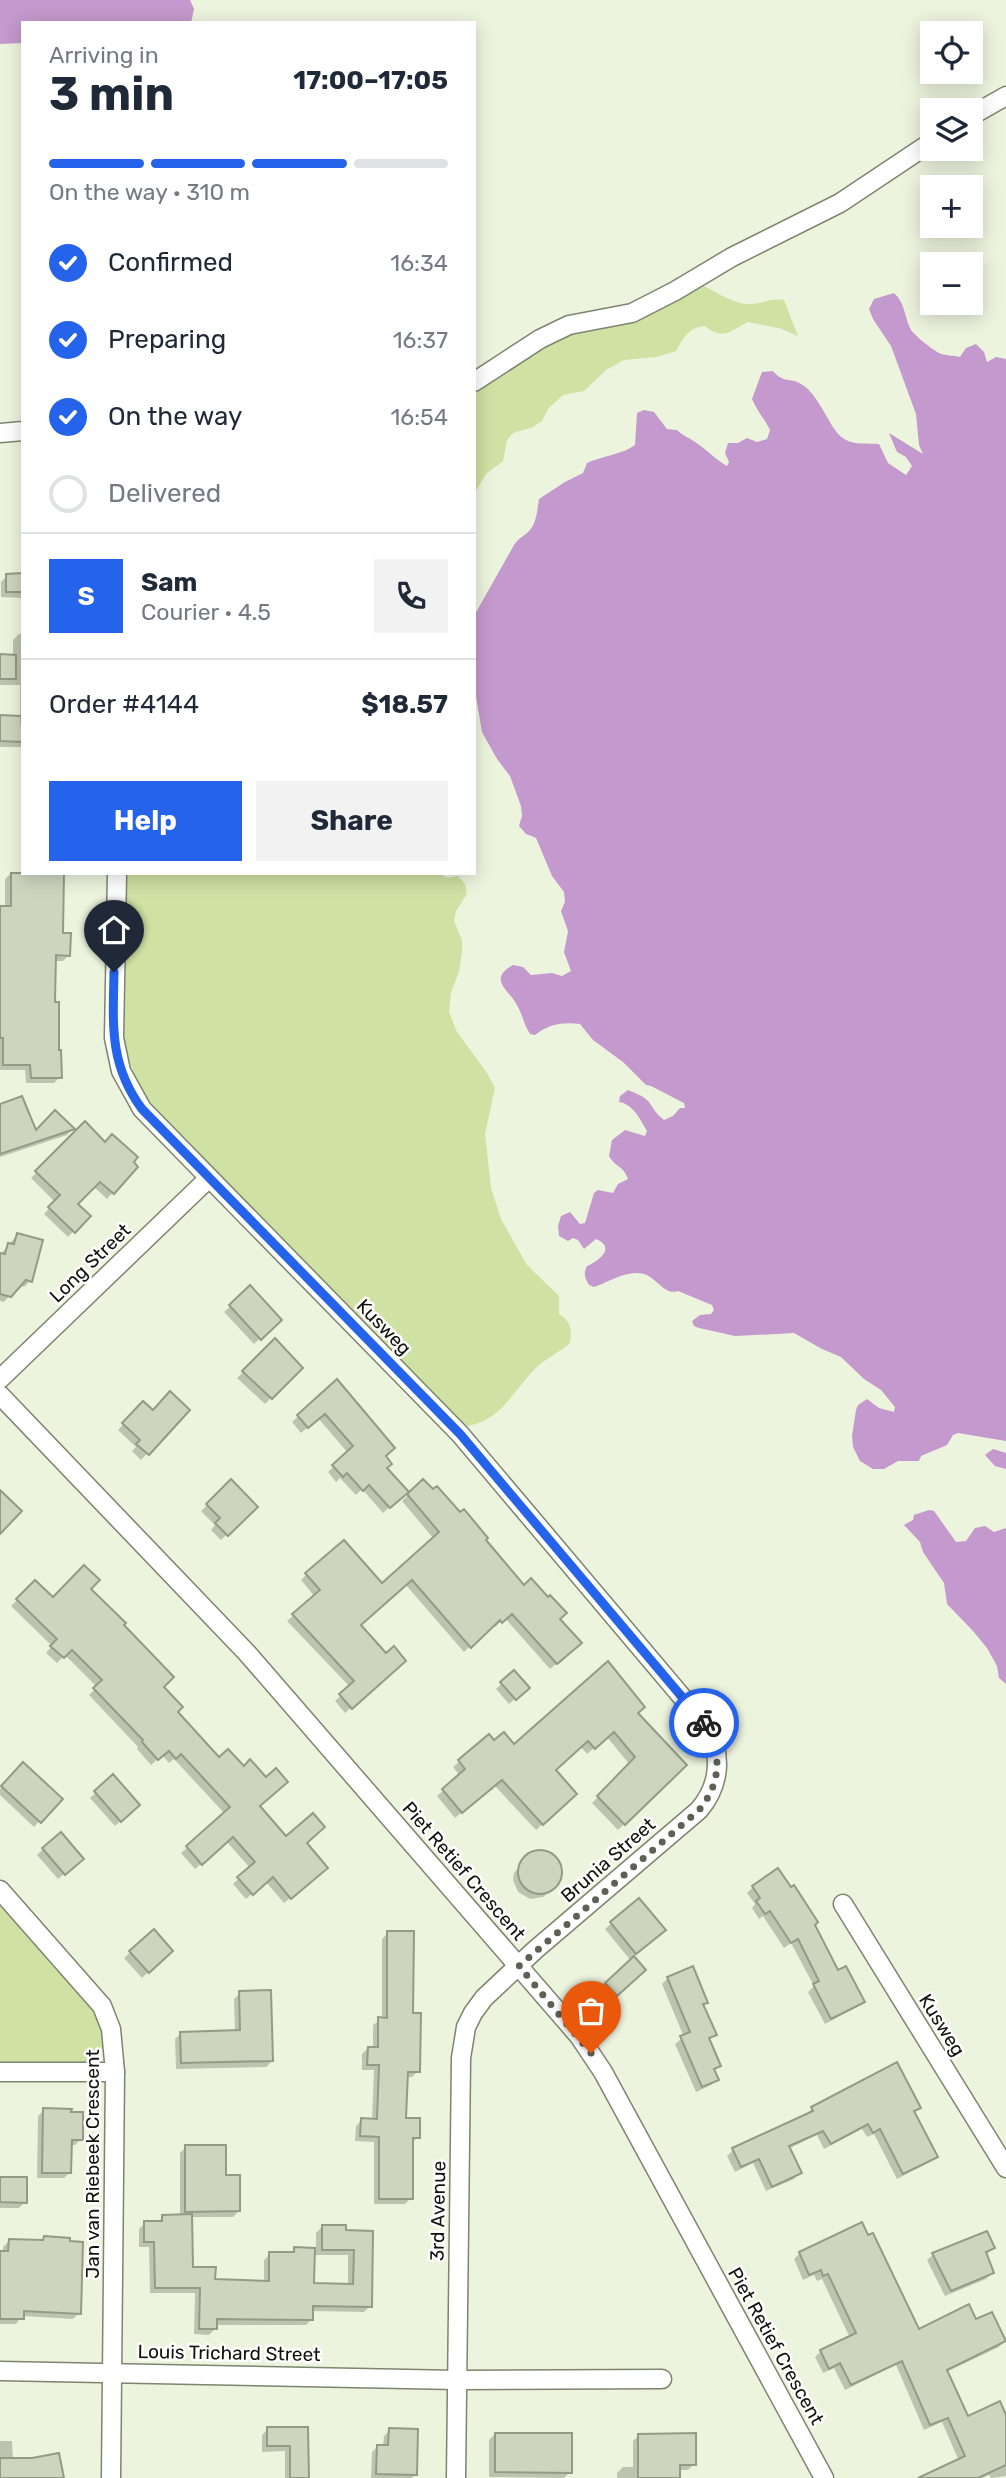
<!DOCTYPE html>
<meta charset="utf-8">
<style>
:root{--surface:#fff;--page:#f2f2f3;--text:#1f2937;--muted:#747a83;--line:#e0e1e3;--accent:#2563eb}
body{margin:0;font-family:Rubik,sans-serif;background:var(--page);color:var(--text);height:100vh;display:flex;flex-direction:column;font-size:26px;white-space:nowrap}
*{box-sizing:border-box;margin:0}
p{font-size:23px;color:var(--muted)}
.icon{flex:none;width:38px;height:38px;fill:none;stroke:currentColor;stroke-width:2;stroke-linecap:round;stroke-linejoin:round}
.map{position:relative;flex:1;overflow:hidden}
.panel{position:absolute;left:21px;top:21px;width:455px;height:854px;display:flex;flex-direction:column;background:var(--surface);border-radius:0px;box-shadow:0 4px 18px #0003}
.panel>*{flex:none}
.tools{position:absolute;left:920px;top:21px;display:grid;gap:14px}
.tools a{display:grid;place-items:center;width:63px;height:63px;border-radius:0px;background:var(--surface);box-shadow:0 4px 18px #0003;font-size:35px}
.pin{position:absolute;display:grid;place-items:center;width:60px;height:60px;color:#fff;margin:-72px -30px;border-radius:50% 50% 50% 0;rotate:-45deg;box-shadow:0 0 7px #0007}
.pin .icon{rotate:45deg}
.courier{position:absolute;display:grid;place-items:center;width:70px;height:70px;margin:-35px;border:5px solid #2563eb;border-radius:50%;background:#fff;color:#222;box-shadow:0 2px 9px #0007}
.headline em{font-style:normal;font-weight:700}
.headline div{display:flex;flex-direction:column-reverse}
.headline{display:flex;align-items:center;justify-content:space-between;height:119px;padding:0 28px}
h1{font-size:46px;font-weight:700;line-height:52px}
.bar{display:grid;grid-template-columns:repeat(4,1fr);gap:10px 7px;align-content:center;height:84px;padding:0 28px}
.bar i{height:9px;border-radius:5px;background:var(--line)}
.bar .current{background:var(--accent)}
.bar p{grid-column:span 4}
.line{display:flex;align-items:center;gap:18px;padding:0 28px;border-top:2px solid var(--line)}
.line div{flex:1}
.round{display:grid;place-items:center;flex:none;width:74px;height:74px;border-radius:0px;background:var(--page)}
ol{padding:0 28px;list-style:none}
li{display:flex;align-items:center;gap:21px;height:77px}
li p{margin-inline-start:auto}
li .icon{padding:7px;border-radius:50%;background:var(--accent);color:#fff;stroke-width:4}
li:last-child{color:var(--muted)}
li i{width:38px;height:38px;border:4px solid var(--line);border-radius:50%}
.cta{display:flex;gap:14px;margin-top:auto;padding:14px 28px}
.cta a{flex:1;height:80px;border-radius:0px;background:var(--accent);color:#fff;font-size:28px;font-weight:700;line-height:80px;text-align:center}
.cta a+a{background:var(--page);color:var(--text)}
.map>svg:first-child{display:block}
</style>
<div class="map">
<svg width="1006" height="2478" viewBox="0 0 1006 2478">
<rect width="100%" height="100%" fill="#edf4de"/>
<!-- green -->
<g fill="#cfe1a3">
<path d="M700,284C715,291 734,305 751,304C763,303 772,298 784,300L798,336L779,328L748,322C729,331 724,341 705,326C688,328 684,337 676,351L656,357L624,360L606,370L584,391L563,395L548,409L542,421L533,427L513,433L507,440L503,461L486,474L474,494V391L551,341L576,331L630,321L687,296Z"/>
<path d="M126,873H437L448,878L458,876L465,884L467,894L456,911L454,921L462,940V952L459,972L451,992L449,1012L457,1032L487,1073L495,1088L485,1134L491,1188L501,1219L527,1265L559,1296V1314C571,1321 572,1330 570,1343C560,1352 548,1357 538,1366C512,1390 504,1421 463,1427L149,1102C133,1076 125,1054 122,1024Z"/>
<path d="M0,1902C17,1921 33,1940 50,1959C69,1981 137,2045 83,2066H0Z"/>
</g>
<!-- water -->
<g fill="#c499cd">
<path d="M0,0H190L194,9L191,23H23V43L0,44Z"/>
<path d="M894,293C905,303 904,315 910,328C912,334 933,350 939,353C944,356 954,355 960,357L966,348L976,344L984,352L987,362L996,357L1006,359V1441L958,1433L953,1435L947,1445L921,1456L919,1461H898L884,1469H873L860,1461L853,1447L852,1436L856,1410L858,1405L867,1399L879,1408L894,1412L895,1407L881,1390L864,1379L841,1357L822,1349L794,1333L735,1336L699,1328L694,1326L692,1321L700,1315L711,1314L714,1310L712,1305L678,1291C665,1296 657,1278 644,1274C629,1269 608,1282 594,1287L589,1285C585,1278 583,1274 587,1266C598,1261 617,1248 596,1239L584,1249L578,1240L573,1238L568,1241L559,1236L558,1226L561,1216L570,1212L580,1224L585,1223L594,1193L598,1190L613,1193L618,1184L628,1179C623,1165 615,1167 609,1156L612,1140L625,1130L645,1136L647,1131C640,1119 633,1104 619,1102L620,1096L628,1090C635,1093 644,1096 649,1102C654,1109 656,1114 664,1120L673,1116L680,1108H685L684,1103L651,1086L646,1085L623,1062L593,1040L580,1024C563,1022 549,1024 535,1035L530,1034C524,1025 523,1016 518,1007C511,991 486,980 513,965L523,967L531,975L552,973L562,976L571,971L564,952L568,931L561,911L565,902L564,892L552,876L536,838L526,834L519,826L522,816L521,806L510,776L497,759L482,732L474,685V616L514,545C518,539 522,537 527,533C537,525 537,510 539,499L565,482L583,473L587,463C603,456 623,454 635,445L637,413L644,410L654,412L667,429L677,430C683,436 688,437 695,442C706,449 715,459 727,466L729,462L725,453L728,443H738L747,438L757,442L767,439L770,430C764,418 757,411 752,399L762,372L773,371C784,384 790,377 801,384C821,395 830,433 846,440C854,445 869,443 879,444L888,463L906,475L912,466L906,457L897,452L889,433L923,454L919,445L916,414L891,346L873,319L869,309L874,299Z"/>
<path d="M993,1449L1006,1453V1469L995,1466L985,1455Z"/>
<path d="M929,1510L934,1511L956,1542L966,1541L975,1528L985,1526L994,1532L1006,1528V1684L999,1678L997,1666L987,1648L973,1631L947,1604L944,1583L923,1552L920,1542L904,1525L913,1520L914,1515Z"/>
</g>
<!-- shadow -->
<g fill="#0003" fill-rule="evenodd">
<path d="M22,536L23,598L1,597V582L7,576L22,575Z"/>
<path d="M19,634H23V747H0V717H20V685H0V656H13V640Z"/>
<path d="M11,873L61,935L69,955L63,961H54L53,1004L60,1077L54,1083H26L25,1070H0V908H5V879Z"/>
<path d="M0,1106L35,1133L72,1129L67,1135L0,1157Z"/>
<path d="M85,1124L105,1144L132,1162L135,1167L107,1199L93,1186L75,1204L88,1216L68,1237L44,1214L55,1202L31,1178Z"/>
<path d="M17,1235L30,1281L24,1287L19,1285L4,1302L0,1301V1255Z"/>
<path d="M250,1288L280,1320L254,1344L224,1312Z"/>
<path d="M275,1341L301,1368L265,1404L237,1378Z"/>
<path d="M336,1382L384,1457L385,1468L406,1492L383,1513L362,1489L356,1495L340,1478L336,1482L328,1472L348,1453L318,1418L301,1433L292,1422Z"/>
<path d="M143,1403L152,1412L188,1410L141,1460L132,1451L136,1447L118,1430Z"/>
<path d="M423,1481L483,1540L524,1587L558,1619L574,1649L550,1669L505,1618L495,1627L493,1625L464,1652L405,1584L359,1626L398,1666L345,1713L335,1701L350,1687L287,1621L315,1597L301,1580L307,1574L381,1586L434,1539L402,1501Z"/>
<path d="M231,1482L255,1507L221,1540L211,1530L215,1525L201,1511Z"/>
<path d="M35,1582L53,1600L88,1589L122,1625L176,1712L286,1838L305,1843L320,1873L284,1903L266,1882L246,1899L233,1884L250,1868L227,1842L195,1869L181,1853L225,1814L174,1759L169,1763L162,1755L151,1765L137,1749L138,1747L89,1695L97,1687L65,1655L57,1663L46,1653L52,1646L11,1606Z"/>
<path d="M502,1683L521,1694L509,1704L496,1689Z"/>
<path d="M636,1714L685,1765L618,1830L592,1803L630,1765L607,1737L587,1754L580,1746L554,1771L575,1794L536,1830L494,1785L455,1818L437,1796L460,1776L453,1767L460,1761L494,1742L514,1747Z"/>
<path d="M23,1764L60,1799L34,1827L0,1795V1789Z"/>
<path d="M113,1777L138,1805L115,1826L90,1798Z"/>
<path d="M43,1849L76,1864L58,1879L37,1855Z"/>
<path d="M545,1851L558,1861L561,1874L555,1886L548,1893L543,1897L530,1899L518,1892L513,1880L514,1873L528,1856Z"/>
<path d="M753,1887L813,1925L838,1972L863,2001L857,2007L825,2024L808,1992L814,1986L791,1943L784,1948L763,1916L759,1919L752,1908L755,1904L747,1893Z"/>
<path d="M639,1900L657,1936L632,1957L643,1970L610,2000L600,1990L631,1961L605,1929Z"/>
<path d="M154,1931L171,1951L142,1978L124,1958Z"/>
<path d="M388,1933L412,2015L418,2071L412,2077H406L404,2120L418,2137L412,2143L411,2198L405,2204H374V2142L355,2141L356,2126L362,2120L372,2121L374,2070H362V2054L368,2048L373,2049V2025L382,2019V1939Z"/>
<path d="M668,1978L706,2002L702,2006L714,2035L708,2041L719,2066L713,2072L717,2079L711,2085L696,2092L675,2044L684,2037L662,1984Z"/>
<path d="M240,1993L272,2061L266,2067L176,2069L175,2039L181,2033L235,2032L234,1999Z"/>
<path d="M919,2107L913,2113L936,2156L930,2162L897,2179L874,2134L867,2137L862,2129L824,2149L817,2135L788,2149L799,2173L794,2179L766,2191L753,2163L735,2172L727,2156L733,2150L806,2114L812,2109Z"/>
<path d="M44,2110L81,2139L75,2145H70V2172L64,2178H37L38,2116Z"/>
<path d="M186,2147L224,2177L239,2211L233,2217H190L191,2268L214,2281L264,2283V2260L270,2254H290L295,2249H316V2233L322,2227L344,2232L372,2233L370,2306L364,2312L312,2311V2319L306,2325H216L215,2329L209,2335L194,2334L195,2293H150L149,2247H139V2229L145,2223H157L163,2217L180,2216V2153ZM313,2255H348V2286L312,2285Z"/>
<path d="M0,2178L25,2202L19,2208H0Z"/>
<path d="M44,2238L79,2313L73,2319L22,2316L16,2324H0V2253H3V2247L9,2241H41Z"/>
<path d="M993,2248L987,2254L992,2273L986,2279L945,2296L927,2260L933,2255Z"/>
<path d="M800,2253L918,2332L976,2322L1004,2341L999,2347L946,2372L967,2418L1006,2412V2476L991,2478L989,2475L982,2478H924L959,2461L942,2422L924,2430L896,2365L845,2390L834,2368L823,2373L815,2357L821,2351L850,2338L822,2279L817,2281L814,2275L803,2280L794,2259Z"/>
<path d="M268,2429H307V2478H285V2451L262,2452V2435Z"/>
<path d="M390,2430L416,2474L412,2478H371L372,2452L378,2446H383L384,2436Z"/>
<path d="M495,2434L570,2472L564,2478L489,2477V2440Z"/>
<path d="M639,2435L694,2464L688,2470H678V2478H617V2473L623,2467H633V2441Z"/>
<path d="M0,2441H12L13,2460L58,2455L62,2478H0Z"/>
</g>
<!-- building -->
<g fill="#ced5bf" stroke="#949a86" stroke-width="2">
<path d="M23,573V592H6V574Z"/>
<path d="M0,654L16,655V679H0Z"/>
<path d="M0,715L21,716L23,742L0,741Z"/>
<path d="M11,873H64L63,933H71L70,956L56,955L55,1002H59V1050H61L62,1078H31L30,1065H3V1038H0V906H11Z"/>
<path d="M22,1096L36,1130L55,1110L75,1129L0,1154V1104Z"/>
<path d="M85,1121L105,1142L112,1134L138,1157L134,1162L138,1167L114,1194L100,1182L78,1204L91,1216L75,1233L48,1207L60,1195L35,1171Z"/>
<path d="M17,1233L43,1240L32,1282L26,1280L11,1297L0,1294V1253L5,1254L8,1243L14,1244Z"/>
<path d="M250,1285L282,1320L261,1340L229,1305Z"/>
<path d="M275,1338L303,1368L272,1399L242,1371Z"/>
<path d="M337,1379L395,1448L386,1456L392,1464L387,1468L409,1492L390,1508L369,1485L363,1491L347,1473L343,1477L332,1465L353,1446L325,1414L308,1428L297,1415Z"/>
<path d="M170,1391L190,1410L149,1455L136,1444L140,1440L122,1423L143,1401L153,1410Z"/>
<path d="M231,1479L258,1507L228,1536L215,1523L220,1518L206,1504Z"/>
<path d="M423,1479L433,1489L437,1486L460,1512L464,1509L488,1538L486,1540L524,1585L531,1578L548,1597L550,1595L567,1613L560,1619L582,1643L557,1664L512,1614L502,1623L500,1620L471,1648L412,1580L361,1625L386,1653L394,1646L406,1661L352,1709L339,1694L354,1681L292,1614L320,1590L305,1573L344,1540L382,1583L439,1532L407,1494Z"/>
<path d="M0,1490L22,1511L0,1534Z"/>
<path d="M84,1565L100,1580L91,1589L126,1623L124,1625L174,1677L164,1687L183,1707L178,1712L219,1757L228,1749L244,1766L250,1759L266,1777L276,1768L288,1782L260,1806L286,1836L313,1813L325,1827L307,1843L328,1868L291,1899L273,1877L253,1895L237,1877L255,1862L233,1837L202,1865L186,1846L230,1807L181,1754L176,1759L169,1751L158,1760L142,1742L143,1740L93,1688L102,1680L72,1650L64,1658L50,1646L57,1639L16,1599L35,1580L53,1597Z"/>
<path d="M608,1661L645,1707L638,1713L687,1765L625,1825L597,1796L635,1757L614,1732L595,1749L588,1741L556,1770L577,1794L543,1825L502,1780L462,1813L442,1789L465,1769L458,1760L489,1734L494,1740L504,1732L514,1744Z"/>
<path d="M514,1670L530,1688L516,1700L500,1682Z"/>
<path d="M23,1762L63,1799L41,1823L1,1786Z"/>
<path d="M113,1774L140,1805L121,1822L94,1791Z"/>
<path d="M61,1832L84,1859L65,1875L42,1848Z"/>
<circle cx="540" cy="1872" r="22"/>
<path d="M778,1868L791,1887L794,1885L818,1922L815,1925L838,1970L846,1966L865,2002L831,2019L813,1984L819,1981L798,1939L791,1943L770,1911L765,1914L756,1901L760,1898L752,1886Z"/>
<path d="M639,1898L666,1930L636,1954L610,1922Z"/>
<path d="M154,1929L173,1951L149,1973L129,1951Z"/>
<path d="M387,1931H414L413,2013H421L420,2072H408L406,2118H420V2138H413V2199H379V2137L360,2136L361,2118L377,2119L379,2065H367L368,2047H378V2017L387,2018Z"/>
<path d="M634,1956L646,1970L617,1996L605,1983Z"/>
<path d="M693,1966L708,2003L703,2004L717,2035L709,2038L721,2066L714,2069L719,2080L702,2087L680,2036L690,2032L667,1977Z"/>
<path d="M271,1990L273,2061L181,2063L180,2032L240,2030L239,1991Z"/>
<path d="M897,2062L921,2108L914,2111L938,2157L903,2174L880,2129L873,2133L868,2124L831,2144L823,2131L789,2146L802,2173L772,2187L759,2159L741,2167L732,2148L813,2111L811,2107Z"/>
<path d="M43,2108L72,2109L71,2112H83V2140H72L71,2173H42Z"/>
<path d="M185,2145H226V2175H240V2211L185,2212Z"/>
<path d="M0,2177H27V2203L0,2202Z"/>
<path d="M192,2214L193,2267H216L215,2279L269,2281V2252H294V2247L315,2248L314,2283L353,2284L354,2250H322V2225H346V2230L373,2231L372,2307L313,2306V2320L217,2319V2329H199L200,2288H155L154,2242H144V2221H162V2215Z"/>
<path d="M862,2222L868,2235L873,2233L919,2329L969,2304L976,2319L992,2312L1006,2341L947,2370L968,2416L1000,2401L1006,2415V2465L978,2478H918L965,2456L948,2418L930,2425L902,2361L851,2385L840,2363L829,2369L820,2350L856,2333L828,2274L823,2276L821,2270L809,2275L799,2252Z"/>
<path d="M987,2231L995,2248L986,2252L994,2273L951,2291L932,2253Z"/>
<path d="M44,2236L70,2238V2241L83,2242L81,2314L24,2311V2319H0V2251H8L9,2239L43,2240Z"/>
<path d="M267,2427H308L309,2478H290V2446H267Z"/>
<path d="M389,2428L418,2429L417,2475L376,2474L377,2445H388Z"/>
<path d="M495,2433H572V2473L495,2472Z"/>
<path d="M696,2433V2465H680V2478H638V2434Z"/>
<path d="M59,2453L64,2478H0V2458H32Z"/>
</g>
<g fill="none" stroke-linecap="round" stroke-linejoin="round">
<defs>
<g id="minor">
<path d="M971,116L1006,96"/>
<path d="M474,382L540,339L569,325L632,313L675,291L732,257L840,203L933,141"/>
<path d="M0,433L23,431"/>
<path d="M117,873L114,1038L121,1071L142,1109L460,1434L704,1723C723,1752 721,1784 699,1810L535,1950L484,1998L473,2013L466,2027L461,2058L456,2478"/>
<path d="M0,1379L209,1178"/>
<path d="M0,1395L247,1653L579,2036L603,2072L824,2478"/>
<path d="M0,1890L102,2006L111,2029L115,2072L111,2478"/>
<path d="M843,1904L1006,2168"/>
<path d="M0,2072H115"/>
<path d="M0,2371L457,2380L662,2379"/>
</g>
</defs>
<!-- minor casing -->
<use href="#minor" stroke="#7d846f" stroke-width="21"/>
<!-- minor -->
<use href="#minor" stroke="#fff" stroke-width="18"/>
</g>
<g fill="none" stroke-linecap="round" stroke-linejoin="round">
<!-- done -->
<path stroke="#5d6155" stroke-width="7" stroke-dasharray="0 12.6" d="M591,2053L519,1966L699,1810C721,1784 723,1752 704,1723"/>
<!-- route -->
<path stroke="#2563eb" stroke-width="9" d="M114,972C113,1025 109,1064 142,1109L460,1434L704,1723"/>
</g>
<g text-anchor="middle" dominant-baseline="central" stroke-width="5" stroke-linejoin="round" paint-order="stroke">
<!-- street labels -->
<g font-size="19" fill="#10120b" stroke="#fff">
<text transform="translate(90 1263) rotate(-44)">Long Street</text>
<text transform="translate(384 1327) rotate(46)">Kusweg</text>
<text transform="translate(608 1860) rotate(-41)">Brunia Street</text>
<text transform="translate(464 1871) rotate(49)">Piet Retief Crescent</text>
<text transform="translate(942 2025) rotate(58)">Kusweg</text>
<text transform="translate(92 2164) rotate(-90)">Jan van Riebeek Crescent</text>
<text transform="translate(438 2211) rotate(-89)">3rd Avenue</text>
<text transform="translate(776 2346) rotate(61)">Piet Retief Crescent</text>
<text transform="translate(229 2353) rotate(1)">Louis Trichard Street</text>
</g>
</g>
</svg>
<div class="tools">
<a><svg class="icon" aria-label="locate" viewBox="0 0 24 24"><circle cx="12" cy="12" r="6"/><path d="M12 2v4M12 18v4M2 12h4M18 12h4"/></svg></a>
<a><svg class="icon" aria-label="layers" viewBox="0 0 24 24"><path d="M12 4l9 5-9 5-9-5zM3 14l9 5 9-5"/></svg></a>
<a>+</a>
<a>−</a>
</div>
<div class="pin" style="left:591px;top:2053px;background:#ea580c"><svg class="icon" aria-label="bag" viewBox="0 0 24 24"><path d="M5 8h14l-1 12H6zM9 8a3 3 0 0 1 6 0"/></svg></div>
<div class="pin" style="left:114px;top:972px;background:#1f2937"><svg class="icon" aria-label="home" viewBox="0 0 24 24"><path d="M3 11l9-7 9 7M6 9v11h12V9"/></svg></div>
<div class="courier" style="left:704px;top:1723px"><svg class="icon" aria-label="bike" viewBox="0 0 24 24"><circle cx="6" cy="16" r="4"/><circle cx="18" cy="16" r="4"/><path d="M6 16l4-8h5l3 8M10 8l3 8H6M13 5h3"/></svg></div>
<section class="panel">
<div class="headline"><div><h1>3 min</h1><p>Arriving in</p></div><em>17:00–17:05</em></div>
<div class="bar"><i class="current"></i><i class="current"></i><i class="current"></i><i></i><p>On the way · 310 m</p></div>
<ol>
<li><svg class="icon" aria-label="check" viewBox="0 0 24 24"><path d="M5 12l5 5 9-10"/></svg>Confirmed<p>16:34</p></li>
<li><svg class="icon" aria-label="check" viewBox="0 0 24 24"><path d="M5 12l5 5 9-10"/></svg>Preparing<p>16:37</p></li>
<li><svg class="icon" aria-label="check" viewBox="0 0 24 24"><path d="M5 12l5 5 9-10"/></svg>On the way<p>16:54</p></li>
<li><i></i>Delivered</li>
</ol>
<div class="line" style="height:126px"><b class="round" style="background:var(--accent);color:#fff">S</b><div><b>Sam</b><p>Courier · 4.5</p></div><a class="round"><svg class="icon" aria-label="phone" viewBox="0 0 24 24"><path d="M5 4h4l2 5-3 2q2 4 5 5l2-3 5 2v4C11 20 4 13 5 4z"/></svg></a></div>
<div class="line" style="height:91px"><div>Order #4144</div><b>$18.57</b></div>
<div class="cta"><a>Help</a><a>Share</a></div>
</section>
</div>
